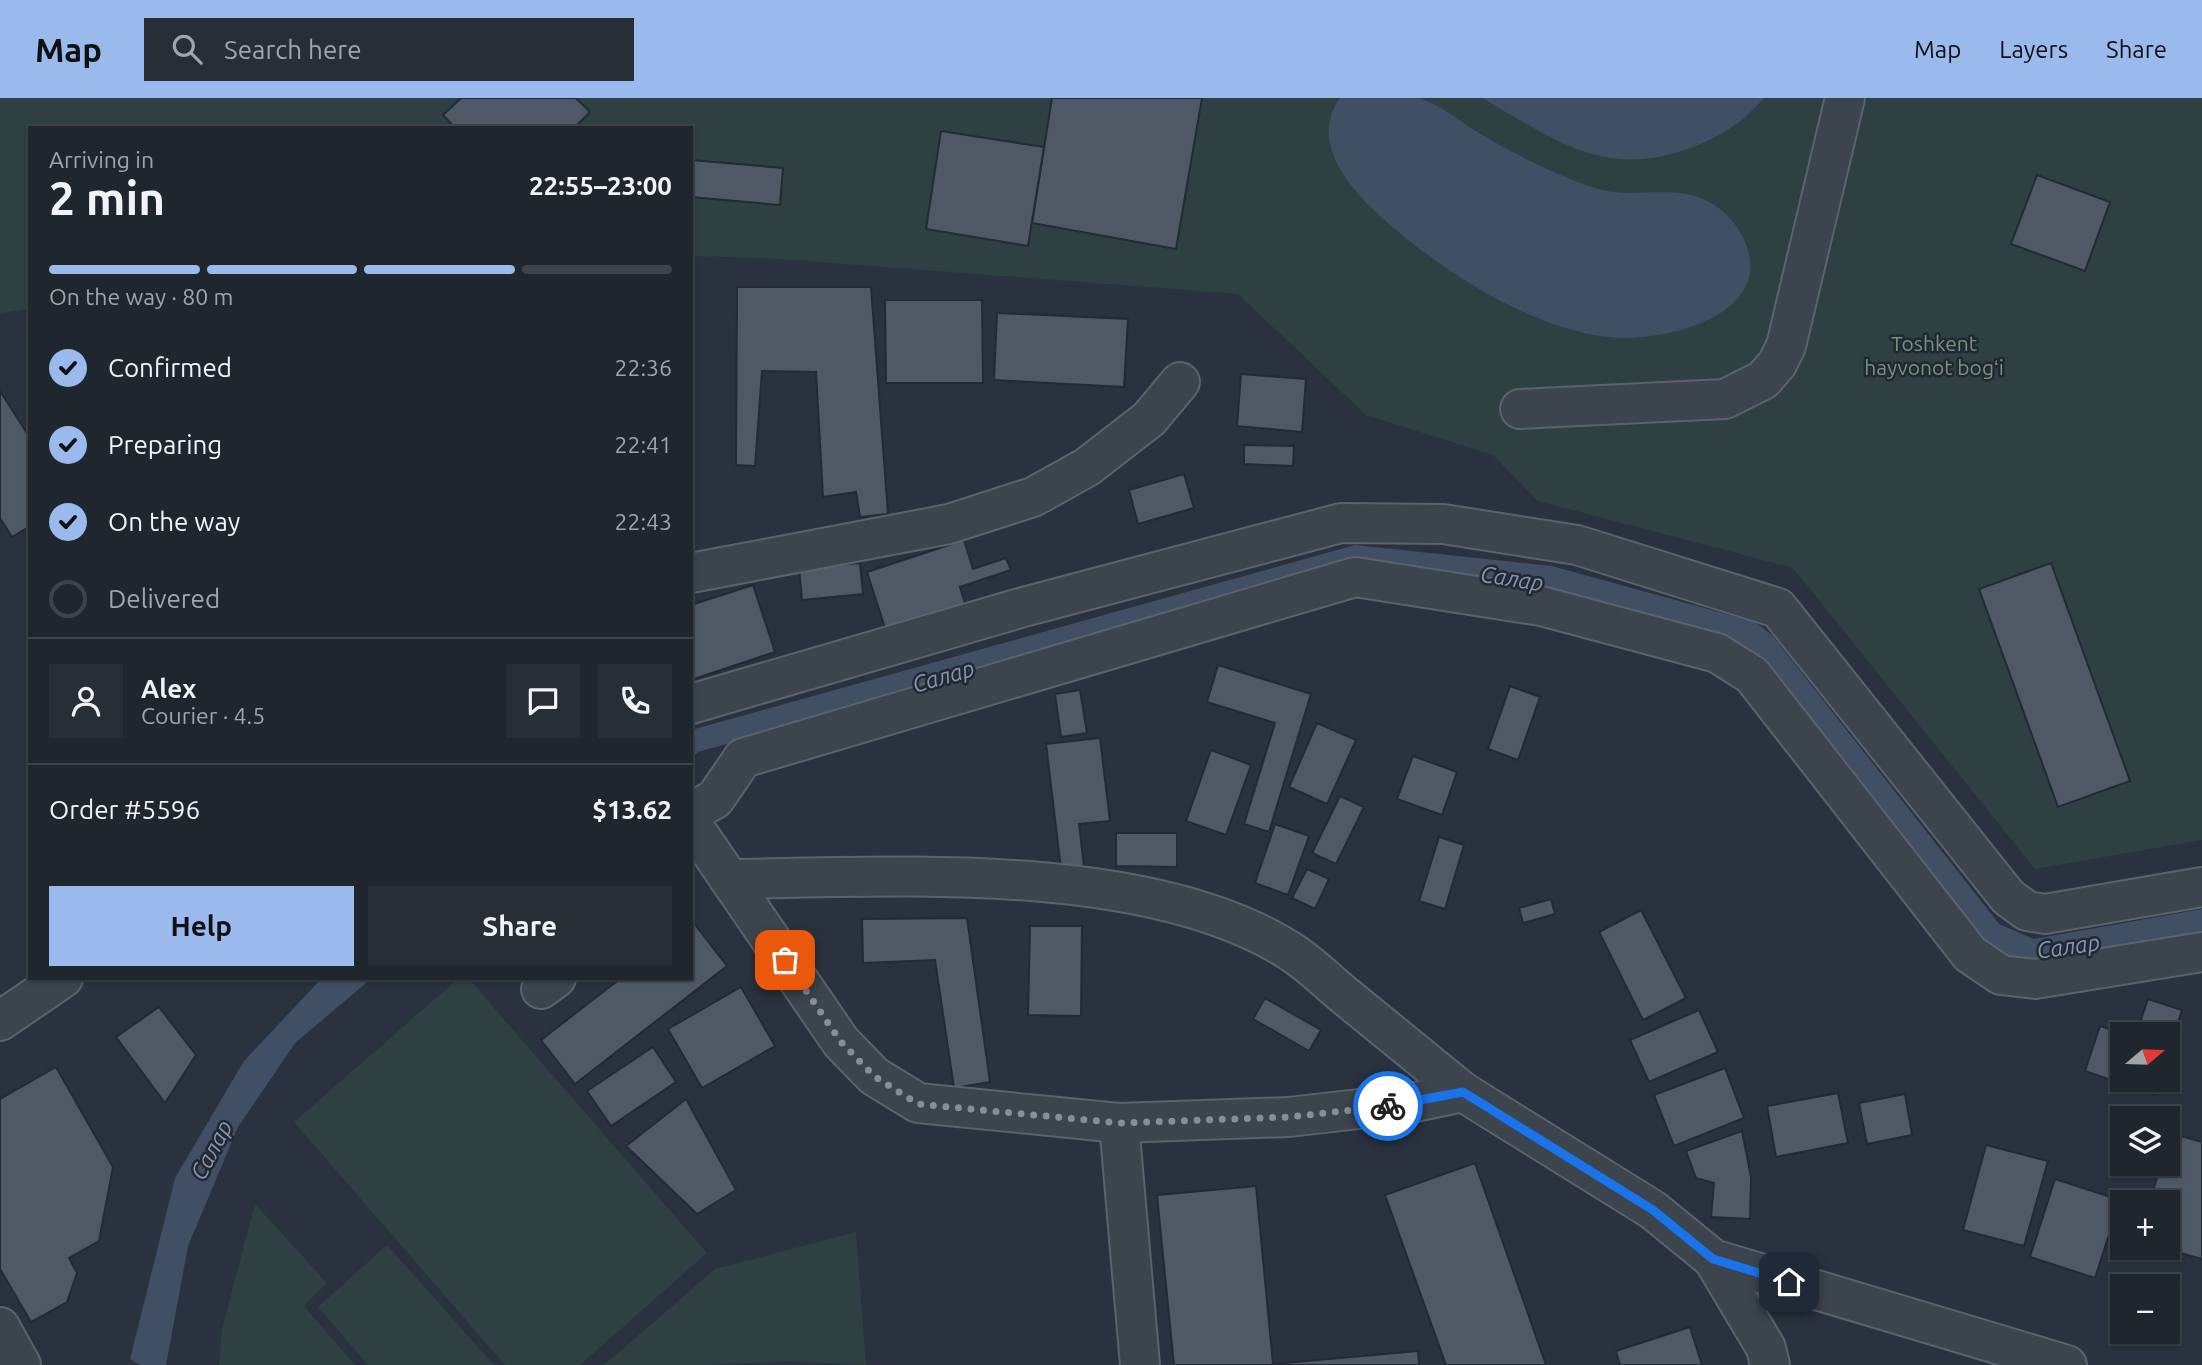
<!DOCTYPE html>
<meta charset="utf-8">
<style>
:root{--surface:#1f262e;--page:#272e36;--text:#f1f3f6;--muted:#a1a5aa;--line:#3c434a;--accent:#9ab9ec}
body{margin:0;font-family:Ubuntu,sans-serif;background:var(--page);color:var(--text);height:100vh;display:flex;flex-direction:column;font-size:26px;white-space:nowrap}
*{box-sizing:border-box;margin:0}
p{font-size:23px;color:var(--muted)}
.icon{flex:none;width:38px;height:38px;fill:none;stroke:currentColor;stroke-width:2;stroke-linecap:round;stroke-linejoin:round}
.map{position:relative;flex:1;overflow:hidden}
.drawer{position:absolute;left:28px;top:28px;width:665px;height:854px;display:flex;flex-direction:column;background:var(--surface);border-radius:0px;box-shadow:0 2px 5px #0004,0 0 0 2px var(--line)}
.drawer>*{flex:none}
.needle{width:46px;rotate:71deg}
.tools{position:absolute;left:2110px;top:924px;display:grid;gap:14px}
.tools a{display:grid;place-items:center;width:70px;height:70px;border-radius:0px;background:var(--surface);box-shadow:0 2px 5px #0004,0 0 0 2px var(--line);font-size:35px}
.pin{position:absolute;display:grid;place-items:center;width:60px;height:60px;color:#fff;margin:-30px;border-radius:14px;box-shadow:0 4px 10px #0006}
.courier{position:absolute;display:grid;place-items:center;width:70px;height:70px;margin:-35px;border:5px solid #1a73e8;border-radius:50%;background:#fff;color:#222;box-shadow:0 2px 9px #0007}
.summary em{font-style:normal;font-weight:600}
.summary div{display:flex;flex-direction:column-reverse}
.summary{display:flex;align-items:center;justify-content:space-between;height:119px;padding:0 21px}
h1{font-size:46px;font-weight:600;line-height:52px}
.bar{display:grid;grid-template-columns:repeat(4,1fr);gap:10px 7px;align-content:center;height:84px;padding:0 21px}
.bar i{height:9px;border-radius:5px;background:var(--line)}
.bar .on{background:var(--accent)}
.bar p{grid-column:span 4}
.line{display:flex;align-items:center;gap:18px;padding:0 21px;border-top:2px solid var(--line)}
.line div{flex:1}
.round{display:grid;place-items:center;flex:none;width:74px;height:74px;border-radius:0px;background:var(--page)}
ol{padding:0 21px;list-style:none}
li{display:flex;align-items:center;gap:21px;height:77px}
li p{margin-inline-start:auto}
li .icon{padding:7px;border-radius:50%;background:var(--accent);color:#111;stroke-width:4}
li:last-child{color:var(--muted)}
li i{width:38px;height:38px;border:4px solid var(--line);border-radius:50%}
.action{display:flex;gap:14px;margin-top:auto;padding:14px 21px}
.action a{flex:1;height:80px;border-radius:0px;background:var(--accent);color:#111;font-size:28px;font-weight:600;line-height:80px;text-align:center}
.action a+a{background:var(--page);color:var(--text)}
header{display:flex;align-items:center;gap:42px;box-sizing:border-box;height:98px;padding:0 35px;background:var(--accent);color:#111}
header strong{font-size:33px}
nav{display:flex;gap:38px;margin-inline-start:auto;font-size:24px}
.search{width:490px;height:63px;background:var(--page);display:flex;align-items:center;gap:18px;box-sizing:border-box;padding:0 24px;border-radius:0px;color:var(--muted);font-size:26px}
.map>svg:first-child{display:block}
</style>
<header>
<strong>Map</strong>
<div class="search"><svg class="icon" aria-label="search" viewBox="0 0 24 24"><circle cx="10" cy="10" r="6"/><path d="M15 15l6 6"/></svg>Search here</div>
<nav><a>Map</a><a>Layers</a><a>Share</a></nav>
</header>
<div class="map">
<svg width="2202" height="1267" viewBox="0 0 2202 1267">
<rect width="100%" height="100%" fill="#29323e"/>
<!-- green -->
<g fill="#2e4041">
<path d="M0,0H2202V742L2035,771L1793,470L1538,403L1493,357L1366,317L1238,196L781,161L691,158V30H30V211L0,215Z"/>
<path d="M459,880H468L707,1155L580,1267H505L294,1024Z"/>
<path d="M255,1106L327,1185L304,1208L355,1267H219L222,1231Z"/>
<path d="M856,1134L866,1267L787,1263L707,1267H604L715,1171Z"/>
<path d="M387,1147L494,1267H368L318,1209Z"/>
</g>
<!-- water -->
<g fill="#414f65">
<path d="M1340,0C1362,0 1399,0 1419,0C1438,5 1458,22 1474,32C1504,50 1535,67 1568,80C1582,86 1598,92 1613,94C1644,98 1677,88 1707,103C1726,112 1740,129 1747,149C1771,220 1659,245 1609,239C1535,231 1451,179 1395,131C1359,101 1305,48 1340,0Z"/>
<path d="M1482,0H1764C1742,25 1720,39 1690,50C1604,82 1554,41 1482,0Z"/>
<path d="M1355,447L1552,468L1755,524L1772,537L1999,826L2034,841L2202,811V836L2020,867L1983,846L1754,556L1355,467L698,654L691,660V632Z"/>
<path d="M322,880H372L295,945L238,1029L188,1148L166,1267H140L130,1261L175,1080L244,963Z"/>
</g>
<!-- building -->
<g fill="#4f5966" stroke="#232a35" stroke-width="2">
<path d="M461,0H576L590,14L574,30H455L443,17Z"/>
<path d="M1052,0H1202L1176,151L1032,125Z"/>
<path d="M941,33L1044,49L1028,148L926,131Z"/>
<path d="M691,62L783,70L780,107L691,99Z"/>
<path d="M2037,77L2110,104L2085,173L2011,146Z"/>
<path d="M737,189H871L888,416L860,419L856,394L823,399L816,274L762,273L755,368L736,367Z"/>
<path d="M885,202H982L983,285H886Z"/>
<path d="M997,215L1128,221L1124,289L994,282Z"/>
<path d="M1241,276L1306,281L1302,334L1237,328Z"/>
<path d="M0,293L30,340V428L12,439L0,420Z"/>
<path d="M1244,347L1294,348L1293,368L1244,366Z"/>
<path d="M1184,376L1194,410L1138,426L1129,392Z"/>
<path d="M964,442L973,471L1006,460L1011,472L960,489L966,509L887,536L867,474Z"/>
<path d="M860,465L863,496L802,502L799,470Z"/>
<path d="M2051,465L2130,683L2058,709L1979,491Z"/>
<path d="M753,487L775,554L691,582V507Z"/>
<path d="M1218,567L1311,596L1269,734L1244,726L1275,625L1207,604Z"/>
<path d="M1510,588L1540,599L1518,662L1488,651Z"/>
<path d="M1080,592L1087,635L1061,639L1055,596Z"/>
<path d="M1317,625L1356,642L1327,706L1289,689Z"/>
<path d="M1100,640L1110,723L1079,726L1084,768L1061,771L1046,646Z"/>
<path d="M1211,652L1251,667L1226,737L1186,723Z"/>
<path d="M1413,658L1457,674L1442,717L1397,701Z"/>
<path d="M1340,698L1364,709L1336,766L1312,755Z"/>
<path d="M1275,726L1309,738L1288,797L1255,785Z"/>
<path d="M1116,735H1177V769L1116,768Z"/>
<path d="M1439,739L1464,747L1445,811L1419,803Z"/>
<path d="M1307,771L1329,781L1315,811L1292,800Z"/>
<path d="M1551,801L1555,816L1523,825L1519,810Z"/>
<path d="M1641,812L1686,900L1643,922L1599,834Z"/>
<path d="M967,820L990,984L954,990L935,862L863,865L862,821Z"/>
<path d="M693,824L727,868L575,986L541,942L621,880H691Z"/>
<path d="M1030,828H1082L1081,918L1028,917Z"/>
<path d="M741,889L775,948L702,990L668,931Z"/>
<path d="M1265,900L1321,932L1309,953L1253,921Z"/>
<path d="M2148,901L2182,912L2168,955V936H2136Z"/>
<path d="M159,909L196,957L165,1005L116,939Z"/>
<path d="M1699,912L1718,954L1649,984L1630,942Z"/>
<path d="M2100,928L2126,936H2123V982H2160L2155,997L2085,973Z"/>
<path d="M653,949L676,984L611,1028L587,993Z"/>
<path d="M56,969L113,1069L99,1143L69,1160L77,1175L67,1204L31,1224L0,1171V1001Z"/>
<path d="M1725,970L1744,1020L1674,1048L1654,997Z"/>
<path d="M1838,995L1848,1045L1776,1059L1767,1008Z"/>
<path d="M1905,996L1912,1037L1867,1046L1859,1005Z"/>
<path d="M686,1001L736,1092L697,1116L626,1048Z"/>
<path d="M1742,1033L1751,1079L1750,1121L1711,1119L1714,1085L1696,1080L1686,1053Z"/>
<path d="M2170,1035L2202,1044V1161L2163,1150H2168V1104H2150L2161,1066H2168Z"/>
<path d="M1986,1047L2048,1063L2024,1148L1963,1132Z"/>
<path d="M1475,1065L1546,1267H1446L1385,1097Z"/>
<path d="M2055,1081L2120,1102L2095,1180L2030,1159Z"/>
<path d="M1256,1088L1273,1266L1418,1253L1419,1267H1174L1157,1097Z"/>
<path d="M1690,1229L1702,1267H1620L1616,1253Z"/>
</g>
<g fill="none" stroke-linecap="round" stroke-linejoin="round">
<defs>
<g id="minor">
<path d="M1520,311L1725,301L1763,282L1777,266L1786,248L1845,0"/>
<path d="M691,475L949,426L1033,399L1087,369L1149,321L1180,284"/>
<path d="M691,606L1020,510L1341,425L1443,426L1577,447L1778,510L2008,799L2027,813L2045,816L2202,789"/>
<path d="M691,714L715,701L743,660L1355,479L1541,508L1717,555L1752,577L1970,856L2001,877L2035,881L2202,854"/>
<path d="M691,725L841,944L874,978L918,1005L1119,1025L1289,1019L1411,1005L1463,994L1653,1112L1713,1161L2067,1267"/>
<path d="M729,781C893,779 1147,762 1290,853C1309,865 1326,882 1344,897C1383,929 1423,961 1463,994"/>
<path d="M541,891L556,880"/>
<path d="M0,923L63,880"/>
<path d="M1119,1025L1140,1267"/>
<path d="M1713,1161L1766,1250L1770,1267"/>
<path d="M0,1229L21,1267"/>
</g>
</defs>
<!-- minor casing -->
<use href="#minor" stroke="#5a626b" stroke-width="42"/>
<!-- minor -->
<use href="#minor" stroke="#3c444e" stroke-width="38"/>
</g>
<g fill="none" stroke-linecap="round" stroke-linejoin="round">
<!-- done -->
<path stroke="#878e98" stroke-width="7" stroke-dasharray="0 12.6" d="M785,862L841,944L874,978L918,1006L1119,1025L1289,1019L1388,1008"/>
<!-- route -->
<path stroke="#1a73e8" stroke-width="9" d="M1388,1008L1463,994L1653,1112L1713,1161L1789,1184"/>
</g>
<g text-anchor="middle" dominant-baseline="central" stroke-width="5" stroke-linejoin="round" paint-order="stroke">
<!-- park labels -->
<g font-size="21" fill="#73967b" stroke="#212833">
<text x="1934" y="245">Toshkent<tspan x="1934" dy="24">hayvonot bogʻi</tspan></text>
</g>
<!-- water labels -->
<g font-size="23" font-style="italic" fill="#8495ac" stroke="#212833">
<text transform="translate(1512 480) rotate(9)">Салар</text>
<text transform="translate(943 578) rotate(-16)">Салар</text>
<text transform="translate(2068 848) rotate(-8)">Салар</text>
<text transform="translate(211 1052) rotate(-62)">Салар</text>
</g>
</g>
</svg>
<div class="tools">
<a><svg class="needle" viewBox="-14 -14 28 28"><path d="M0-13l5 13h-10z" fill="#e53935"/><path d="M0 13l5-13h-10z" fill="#a1a5aa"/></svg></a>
<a><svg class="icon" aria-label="layers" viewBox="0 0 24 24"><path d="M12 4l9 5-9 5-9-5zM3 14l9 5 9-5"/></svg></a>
<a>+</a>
<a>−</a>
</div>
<div class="pin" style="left:785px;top:862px;background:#ea580c"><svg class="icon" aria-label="bag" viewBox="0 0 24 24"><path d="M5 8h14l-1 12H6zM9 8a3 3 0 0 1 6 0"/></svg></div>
<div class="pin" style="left:1789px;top:1184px;background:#1f2937"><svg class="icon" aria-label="home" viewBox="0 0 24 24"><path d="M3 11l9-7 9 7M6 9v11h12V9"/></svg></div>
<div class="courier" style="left:1388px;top:1008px"><svg class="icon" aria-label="bike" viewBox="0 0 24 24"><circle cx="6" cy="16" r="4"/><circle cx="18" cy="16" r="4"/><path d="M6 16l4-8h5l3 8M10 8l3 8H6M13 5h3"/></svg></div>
<section class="drawer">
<div class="summary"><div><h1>2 min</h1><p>Arriving in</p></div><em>22:55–23:00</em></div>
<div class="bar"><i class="on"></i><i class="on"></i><i class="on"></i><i></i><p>On the way · 80 m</p></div>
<ol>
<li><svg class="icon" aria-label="check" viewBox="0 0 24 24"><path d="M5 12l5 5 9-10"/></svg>Confirmed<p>22:36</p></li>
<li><svg class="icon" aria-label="check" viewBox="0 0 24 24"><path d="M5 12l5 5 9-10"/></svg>Preparing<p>22:41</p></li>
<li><svg class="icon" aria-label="check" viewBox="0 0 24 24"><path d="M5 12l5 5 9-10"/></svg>On the way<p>22:43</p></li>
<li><i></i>Delivered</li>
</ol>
<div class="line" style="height:126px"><a class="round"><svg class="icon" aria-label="person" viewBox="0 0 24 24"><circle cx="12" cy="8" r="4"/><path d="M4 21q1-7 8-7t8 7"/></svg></a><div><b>Alex</b><p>Courier · 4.5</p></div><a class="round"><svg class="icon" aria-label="chat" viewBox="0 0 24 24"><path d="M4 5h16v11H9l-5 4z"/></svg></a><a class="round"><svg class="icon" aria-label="phone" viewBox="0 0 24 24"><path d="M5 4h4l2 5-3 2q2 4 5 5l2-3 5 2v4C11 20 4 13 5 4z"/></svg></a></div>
<div class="line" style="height:91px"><div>Order #5596</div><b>$13.62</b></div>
<div class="action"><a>Help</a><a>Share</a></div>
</section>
</div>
